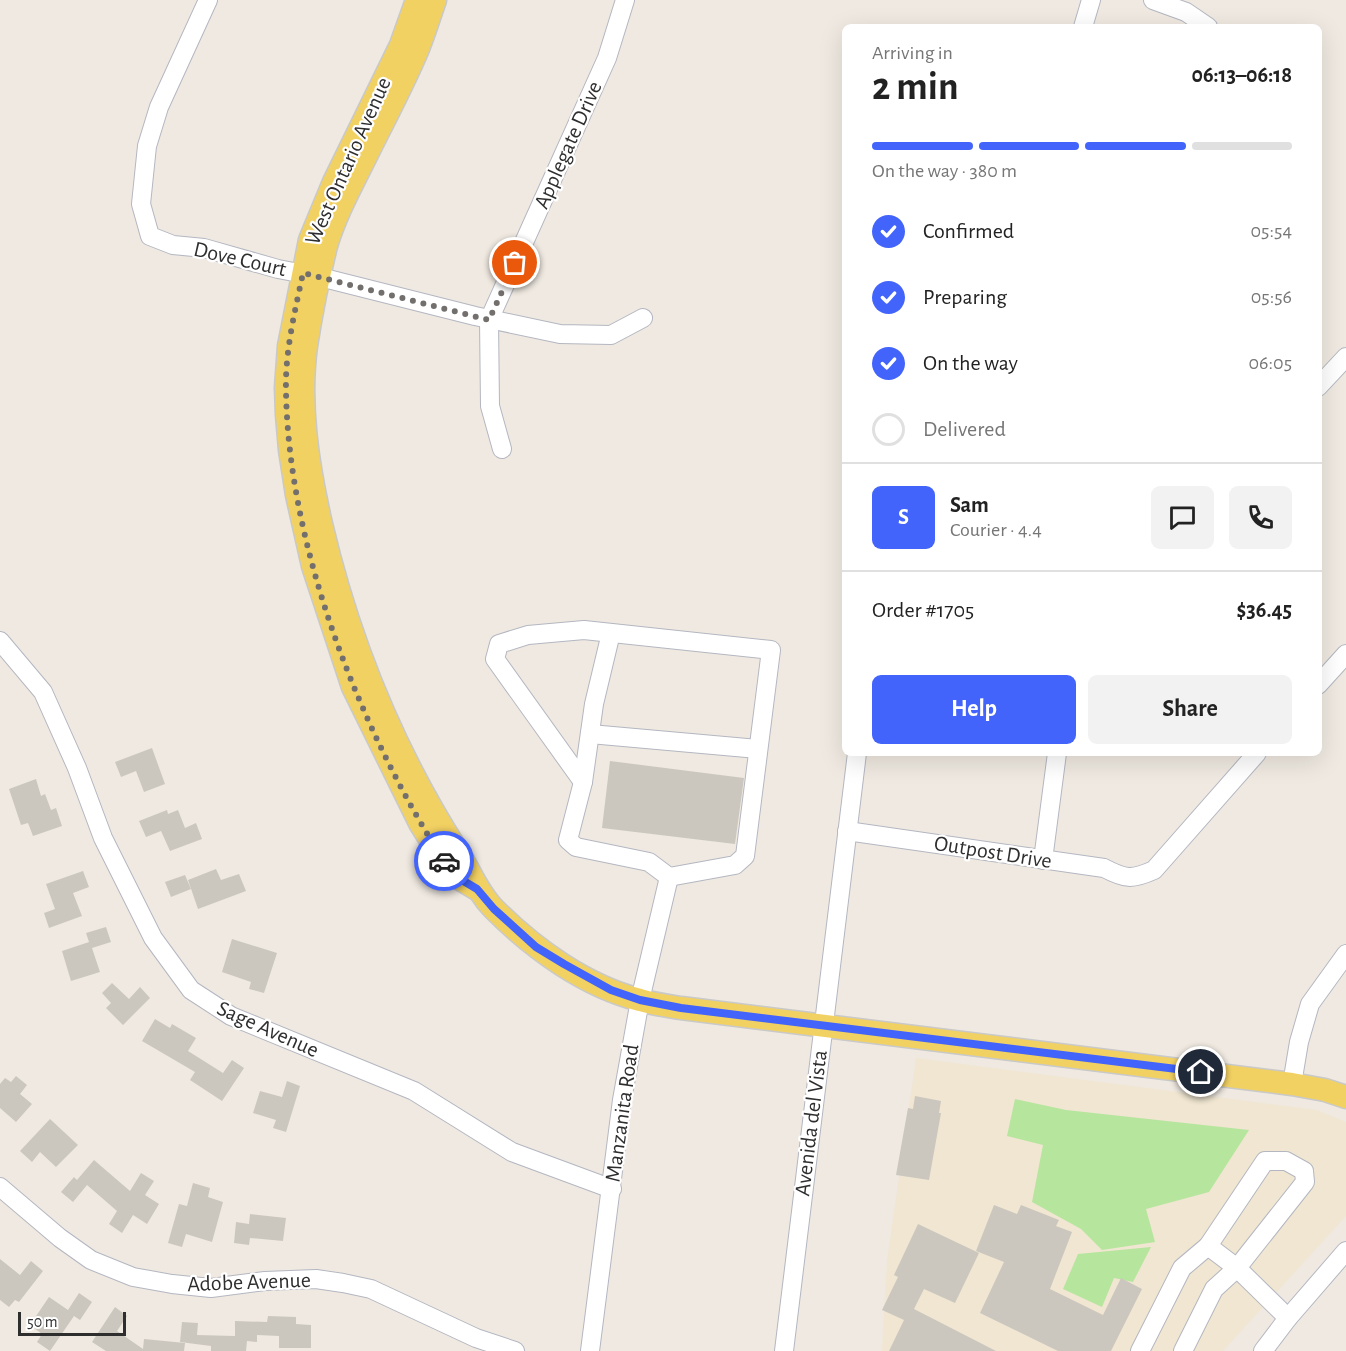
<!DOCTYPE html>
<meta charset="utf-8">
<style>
:root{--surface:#fff;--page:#f2f2f2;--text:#222;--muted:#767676;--line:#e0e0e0;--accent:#4264fb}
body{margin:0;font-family:"Alegreya Sans",sans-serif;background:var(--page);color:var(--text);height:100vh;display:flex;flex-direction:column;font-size:22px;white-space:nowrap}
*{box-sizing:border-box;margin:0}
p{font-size:20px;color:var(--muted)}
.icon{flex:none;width:33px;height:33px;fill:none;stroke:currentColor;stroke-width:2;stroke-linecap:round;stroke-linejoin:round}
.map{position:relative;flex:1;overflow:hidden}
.drawer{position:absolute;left:842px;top:24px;width:480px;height:732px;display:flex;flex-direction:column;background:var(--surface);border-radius:9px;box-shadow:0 6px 24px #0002}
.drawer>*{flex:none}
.scale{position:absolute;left:18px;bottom:15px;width:108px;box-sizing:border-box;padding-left:6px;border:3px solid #2e2e2e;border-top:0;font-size:16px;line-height:21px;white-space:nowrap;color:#2e2e2e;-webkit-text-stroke:4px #fff;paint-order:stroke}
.pin{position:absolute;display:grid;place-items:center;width:51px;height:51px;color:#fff;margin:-26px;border:3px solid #fff;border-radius:50%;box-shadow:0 2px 6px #0007}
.courier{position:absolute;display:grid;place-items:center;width:60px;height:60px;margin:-30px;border:4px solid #4264fb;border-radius:50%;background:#fff;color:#222;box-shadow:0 2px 8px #0007}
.head em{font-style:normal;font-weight:700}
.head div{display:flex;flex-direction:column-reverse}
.head{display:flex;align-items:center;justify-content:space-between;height:102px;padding:0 30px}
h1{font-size:39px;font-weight:700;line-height:45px}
.bar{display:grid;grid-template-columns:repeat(4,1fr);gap:9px 6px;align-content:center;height:72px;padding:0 30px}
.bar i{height:8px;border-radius:4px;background:var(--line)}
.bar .on{background:var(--accent)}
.bar p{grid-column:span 4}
.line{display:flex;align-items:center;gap:15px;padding:0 30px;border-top:2px solid var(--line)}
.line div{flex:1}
.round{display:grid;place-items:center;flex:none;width:63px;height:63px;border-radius:9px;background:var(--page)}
ol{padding:0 30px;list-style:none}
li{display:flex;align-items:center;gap:18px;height:66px}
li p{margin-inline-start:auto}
li .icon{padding:6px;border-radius:50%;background:var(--accent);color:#fff;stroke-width:4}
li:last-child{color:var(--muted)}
li i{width:33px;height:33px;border:3px solid var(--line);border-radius:50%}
.action{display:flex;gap:12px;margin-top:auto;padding:12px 30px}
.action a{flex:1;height:69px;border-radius:9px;background:var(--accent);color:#fff;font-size:24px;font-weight:700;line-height:69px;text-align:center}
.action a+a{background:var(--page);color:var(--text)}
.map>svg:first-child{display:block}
</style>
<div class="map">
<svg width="1346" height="1351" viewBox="0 0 1346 1351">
<rect width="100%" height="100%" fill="#efe9e1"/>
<!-- education -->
<path fill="#f0e6d1" d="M916,1058L1317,1110L1346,1122V1216L1223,1351H882L887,1261Z"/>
<!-- green -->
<g fill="#b6e59e">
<path d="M1015,1099L1066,1110L1249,1130L1209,1192L1146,1209L1155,1242L1102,1250L1081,1229L1032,1202L1043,1145L1007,1136Z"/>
<path d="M1151,1247L1133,1282L1114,1278L1102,1307L1063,1289L1078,1254Z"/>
</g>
<!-- building -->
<g fill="#cbc7bf">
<path d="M152,748L165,784L144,792L136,771L121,777L115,762Z"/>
<path d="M610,761L744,778L735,844L602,828Z"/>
<path d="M36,779L41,796L45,794L51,810L56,808L62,826L33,836L28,823L21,825L9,789Z"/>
<path d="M167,810L168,814L178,810L185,828L196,823L202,839L170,851L161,831L146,837L139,821Z"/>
<path d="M216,869L221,880L239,874L246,891L198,909L188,880Z"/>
<path d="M83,871L89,887L73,893L82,916L49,928L44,913L55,909L46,884Z"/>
<path d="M185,875L191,889L171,897L165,882Z"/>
<path d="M106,927L111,942L92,948L100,972L71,981L62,951L89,942L86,933Z"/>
<path d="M232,939L277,953L264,993L249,989L251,982L222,972Z"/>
<path d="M112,983L129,999L140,987L150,998L123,1025L106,1008L111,1003L102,993Z"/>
<path d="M155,1019L170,1028L172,1024L196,1038L188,1051L223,1073L232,1060L244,1068L222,1101L190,1080L195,1072L142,1041Z"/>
<path d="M16,1076L27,1085L20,1094L32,1104L16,1122L0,1108V1084L5,1078L11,1082Z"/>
<path d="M287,1081L300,1086L286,1132L273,1128L276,1120L253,1113L260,1091L282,1097Z"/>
<path d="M915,1096L941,1101L939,1113H941L929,1180L896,1175L908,1108L913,1109Z"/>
<path d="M50,1119L78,1145L56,1167L40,1152L32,1162L20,1151Z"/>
<path d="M94,1160L130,1191L141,1173L154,1181L145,1195L159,1204L147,1224L133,1215L122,1233L109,1224L117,1211L87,1185L73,1202L61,1192L74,1177L77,1180Z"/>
<path d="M193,1183L210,1188L208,1197L223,1202L212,1242L186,1234L182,1247L168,1243L179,1204L187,1206Z"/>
<path d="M994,1205L1017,1214L1021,1205L1059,1220L1056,1226L1072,1232L1050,1289L1103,1315L1121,1278L1142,1289L1111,1351H1058L980,1313L1004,1262L976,1251Z"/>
<path d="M250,1214L286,1218L283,1241L250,1238L249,1245L234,1243L236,1222L249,1224Z"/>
<path d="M918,1224L979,1253L955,1303L924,1289L914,1309L996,1351H889L904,1320L882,1310L898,1277L894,1275Z"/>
<path d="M0,1259L20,1275L31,1261L43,1271L19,1302L15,1300L9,1307L0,1300Z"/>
<path d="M79,1293L92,1302L80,1320L74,1316L50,1351L37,1342L42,1334L30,1325L49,1297L68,1310Z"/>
<path d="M115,1307L127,1316L117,1331L143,1349L144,1339L185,1343L184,1351H106L92,1342Z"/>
<path d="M268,1316L296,1317V1324L311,1325V1348H279V1336L257,1335V1342L247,1341L246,1351H211V1346L180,1342L182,1322L198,1323L197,1335L235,1336V1321L267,1322Z"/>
</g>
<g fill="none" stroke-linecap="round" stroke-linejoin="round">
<defs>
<g id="minor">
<path d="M208,0L159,107L147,146L141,204L150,236L173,245L204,248L278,269L320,277L475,316L560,334L611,335L643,318"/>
<path d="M1153,0L1186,12L1208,27"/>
<path d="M1083,27L1091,0"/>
<path d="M1318,387L1346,357"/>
<path d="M502,449L490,406L489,320L607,58L625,0"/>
<path d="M584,630L771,650L745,856L735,865L669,877L649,862L576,847L568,840L583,782L495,659L499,644L528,635Z"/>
<path d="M0,641L43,692L77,768L103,838L153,938L191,990L231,1016L414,1091L512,1152L612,1189"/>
<path d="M1318,685L1346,654"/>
<path d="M590,734L758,749"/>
<path d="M583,782L594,704L611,633"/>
<path d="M847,831L1104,868C1125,879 1132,880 1154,870L1257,753"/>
<path d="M1043,860L1057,753"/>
<path d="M1292,1084L1299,1042L1310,1004L1346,954"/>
<path d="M0,1187L60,1238L91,1260L133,1277L172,1284L211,1288L265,1281L316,1279L343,1283L371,1289L476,1338L515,1351"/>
<path d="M590,1351L622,1100L640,1000L669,877"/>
<path d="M784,1351L857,753"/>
<path d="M1140,1351L1182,1268L1208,1246L1237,1268L1288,1318"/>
<path d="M1183,1351L1214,1289L1237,1268L1305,1182L1304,1171L1286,1161H1265L1208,1246"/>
<path d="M1263,1351L1288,1318L1346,1251"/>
</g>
<g id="major">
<path d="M417,0L401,45L334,182L310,240L289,346L286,388L287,415L290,450L297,495L313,566L353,687L420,823L452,874L477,889"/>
<path d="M435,0C429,17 424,34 417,51C403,84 386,116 370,148C355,179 336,212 326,246C318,278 311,314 306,346C298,405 308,467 321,524C348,639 393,750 456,849C470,870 477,892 494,909C534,949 585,986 640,1000C653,1004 668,1006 681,1008L1292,1084L1325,1090L1346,1097"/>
</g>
</defs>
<!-- minor casing -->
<use href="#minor" stroke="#b4b7c1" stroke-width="20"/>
<!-- major casing -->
<use href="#major" stroke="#c9c9c9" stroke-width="25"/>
<!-- minor -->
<use href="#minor" stroke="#fff" stroke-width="18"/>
<!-- major -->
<use href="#major" stroke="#f2d163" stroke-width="22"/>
</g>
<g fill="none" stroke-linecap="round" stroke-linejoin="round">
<!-- done -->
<path stroke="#726f6d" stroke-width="6" stroke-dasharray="0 10.8" d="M444,861C360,730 288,547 286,390C285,351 295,311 303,273L489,320L515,263"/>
<!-- route -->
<path stroke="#4264fb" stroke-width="8" d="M444,861L452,874L477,889L494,909L536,947L564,964L611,990L640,1000L681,1008L1201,1072"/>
</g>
<g text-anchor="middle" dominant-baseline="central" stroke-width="4.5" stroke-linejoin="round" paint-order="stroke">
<!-- street labels -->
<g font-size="22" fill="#2e2e2e" stroke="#fff">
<text transform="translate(568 145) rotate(-66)">Applegate Drive</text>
<text transform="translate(348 161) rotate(-66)">West Ontario Avenue</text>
<text transform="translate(240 259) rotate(13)">Dove Court</text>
<text transform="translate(993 852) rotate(9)">Outpost Drive</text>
<text transform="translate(268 1029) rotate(24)">Sage Avenue</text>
<text transform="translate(622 1113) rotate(-82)">Manzanita Road</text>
<text transform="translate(811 1123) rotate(-83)">Avenida del Vista</text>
<text transform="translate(249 1282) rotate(-2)">Adobe Avenue</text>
</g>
</g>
</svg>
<div class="scale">50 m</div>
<div class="pin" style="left:515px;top:263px;background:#ea580c"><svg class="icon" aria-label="bag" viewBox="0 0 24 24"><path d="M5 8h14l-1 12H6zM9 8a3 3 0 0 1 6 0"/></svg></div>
<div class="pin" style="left:1201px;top:1072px;background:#1f2937"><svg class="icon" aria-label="home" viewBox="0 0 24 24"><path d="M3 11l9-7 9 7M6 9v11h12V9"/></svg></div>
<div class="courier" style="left:444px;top:861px"><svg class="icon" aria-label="car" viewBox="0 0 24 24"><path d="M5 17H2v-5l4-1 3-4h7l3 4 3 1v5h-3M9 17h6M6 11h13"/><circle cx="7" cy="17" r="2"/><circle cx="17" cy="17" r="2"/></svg></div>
<section class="drawer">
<div class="head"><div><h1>2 min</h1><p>Arriving in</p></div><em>06:13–06:18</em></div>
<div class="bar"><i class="on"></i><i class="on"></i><i class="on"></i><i></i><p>On the way · 380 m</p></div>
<ol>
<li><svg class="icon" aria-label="check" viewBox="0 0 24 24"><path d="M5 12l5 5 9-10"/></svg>Confirmed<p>05:54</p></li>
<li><svg class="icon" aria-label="check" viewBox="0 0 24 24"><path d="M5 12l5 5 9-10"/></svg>Preparing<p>05:56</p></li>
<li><svg class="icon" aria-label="check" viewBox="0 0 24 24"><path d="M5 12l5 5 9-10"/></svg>On the way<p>06:05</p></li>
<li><i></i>Delivered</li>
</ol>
<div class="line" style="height:108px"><b class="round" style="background:var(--accent);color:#fff">S</b><div><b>Sam</b><p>Courier · 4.4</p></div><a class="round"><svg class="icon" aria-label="chat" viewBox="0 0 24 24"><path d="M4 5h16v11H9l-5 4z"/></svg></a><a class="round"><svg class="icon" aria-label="phone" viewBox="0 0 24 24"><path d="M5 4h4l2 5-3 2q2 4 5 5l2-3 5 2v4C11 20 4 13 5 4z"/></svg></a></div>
<div class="line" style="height:78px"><div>Order #1705</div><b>$36.45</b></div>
<div class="action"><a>Help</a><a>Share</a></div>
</section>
</div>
